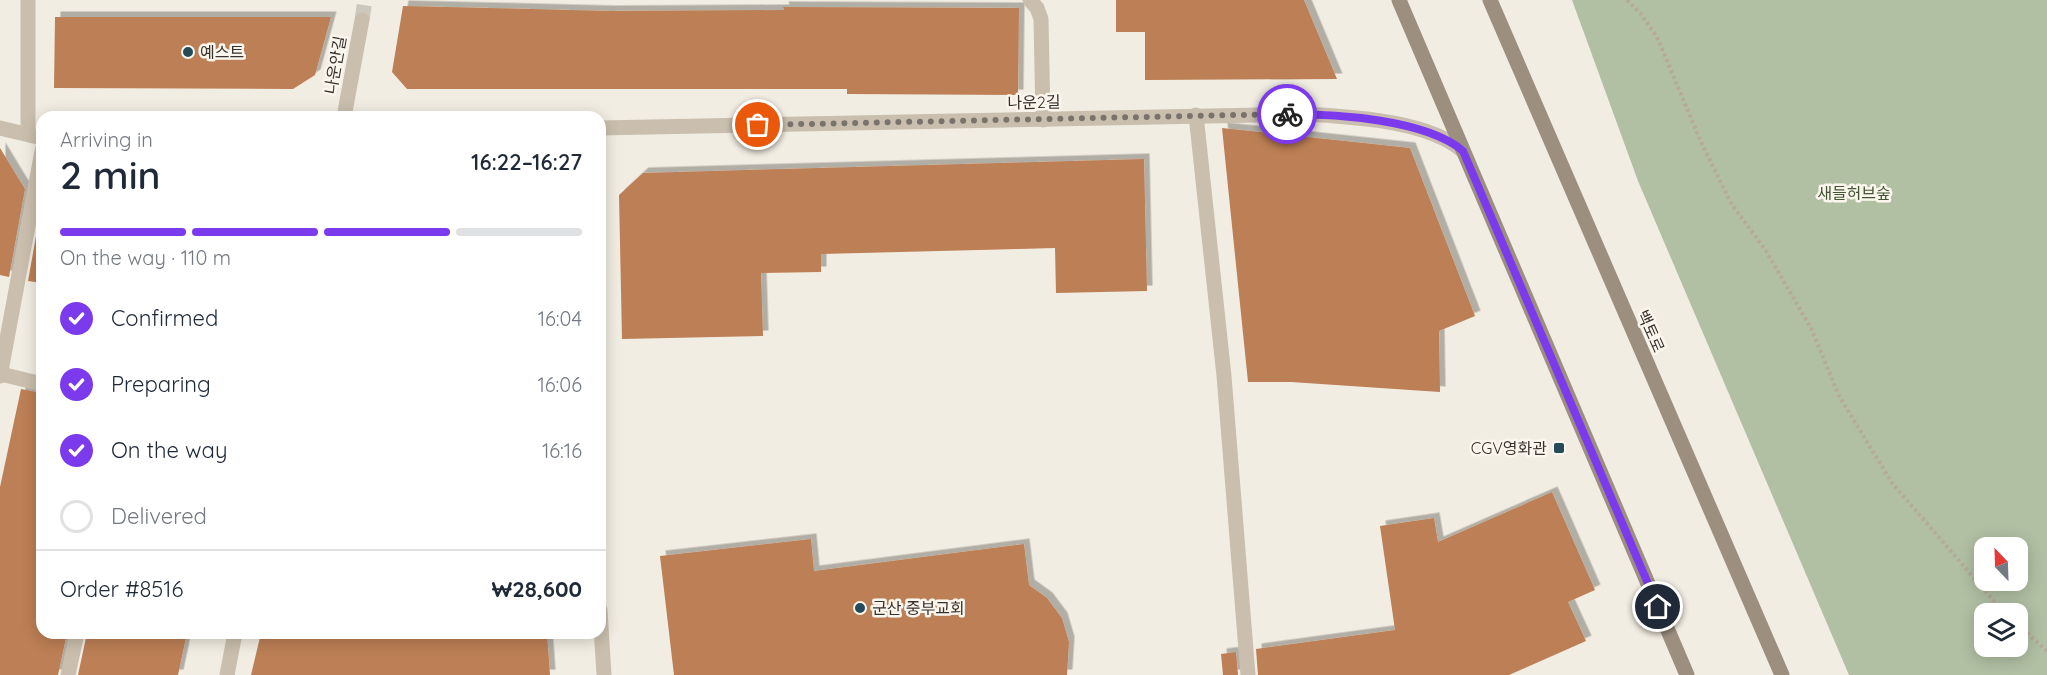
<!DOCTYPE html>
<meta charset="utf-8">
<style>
:root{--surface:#fff;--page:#f2f2f3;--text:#1f2937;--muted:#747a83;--line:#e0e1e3;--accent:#7c3aed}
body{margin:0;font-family:Quicksand,"Noto Sans KR",sans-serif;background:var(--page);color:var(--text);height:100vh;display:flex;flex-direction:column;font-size:22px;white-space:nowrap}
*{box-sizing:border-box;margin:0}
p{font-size:20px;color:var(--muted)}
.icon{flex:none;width:33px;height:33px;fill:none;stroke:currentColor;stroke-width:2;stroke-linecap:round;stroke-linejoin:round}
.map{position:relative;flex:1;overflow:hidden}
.sheet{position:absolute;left:36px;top:111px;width:570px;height:528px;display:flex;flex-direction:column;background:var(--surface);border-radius:18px;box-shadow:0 3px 15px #0003}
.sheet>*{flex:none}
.needle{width:39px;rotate:337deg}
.buttons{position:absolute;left:1974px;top:537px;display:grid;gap:12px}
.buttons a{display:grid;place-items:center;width:54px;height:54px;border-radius:12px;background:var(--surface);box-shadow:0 3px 15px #0003;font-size:30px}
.pin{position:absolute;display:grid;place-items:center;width:51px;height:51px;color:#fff;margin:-26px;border:3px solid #fff;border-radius:50%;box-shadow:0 2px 6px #0007}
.courier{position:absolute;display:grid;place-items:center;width:60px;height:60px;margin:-30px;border:4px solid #7c3aed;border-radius:50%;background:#fff;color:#222;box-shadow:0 2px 8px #0007}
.headline em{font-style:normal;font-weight:600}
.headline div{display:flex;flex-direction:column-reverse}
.headline{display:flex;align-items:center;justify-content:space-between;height:102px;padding:0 24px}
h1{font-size:39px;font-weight:600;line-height:45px}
.bar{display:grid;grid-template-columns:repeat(4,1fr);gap:9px 6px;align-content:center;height:72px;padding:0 24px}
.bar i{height:8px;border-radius:4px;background:var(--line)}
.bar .on{background:var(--accent)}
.bar p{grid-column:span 4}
.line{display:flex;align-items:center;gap:15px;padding:0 24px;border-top:2px solid var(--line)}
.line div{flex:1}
ol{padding:0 24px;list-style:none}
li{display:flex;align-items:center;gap:18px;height:66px}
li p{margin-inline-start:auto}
li .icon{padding:6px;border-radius:50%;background:var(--accent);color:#fff;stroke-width:4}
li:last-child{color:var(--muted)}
li i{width:33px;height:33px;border:3px solid var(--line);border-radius:50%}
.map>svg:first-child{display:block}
</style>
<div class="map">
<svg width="2047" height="675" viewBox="0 0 2047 675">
<defs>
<filter id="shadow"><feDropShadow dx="5.5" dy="-5.5" stdDeviation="0" flood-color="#0004"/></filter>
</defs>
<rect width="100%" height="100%" fill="#f2ede2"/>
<!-- green -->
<path fill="#b1c0a3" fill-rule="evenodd" d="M1572,0H2047V675H1849L1638,181ZM1984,548H2018V580H1984ZM1984,614H2018V646H1984Z"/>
<!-- building -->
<g fill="#bd7f55" filter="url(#shadow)">
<path d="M1116,0H1304L1337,79L1145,80V32H1116Z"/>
<path d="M403,6L610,11L784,10L783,7L1019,8L1018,95L847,94V89H407L392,72Z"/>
<path d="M55,17H331L315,75L293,89L54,88Z"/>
<path d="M1222,128L1410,148L1475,316L1439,331L1440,392L1291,382H1248Z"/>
<path d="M0,148L25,189L9,277L0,275Z"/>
<path d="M1144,159L1147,291L1056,293L1055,248L821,254V272L761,273L763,336L622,339L619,195L643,173Z"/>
<path d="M40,214L42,217V283L28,281Z"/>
<path d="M21,389L42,393V633H67L58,675H0V487Z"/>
<path d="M1552,492L1595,590L1568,602L1586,641L1509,675H1258L1256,649L1395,630L1380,526L1434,518L1438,542Z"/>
<path d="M811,539L814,571L1024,544L1029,585L1047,598L1062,618L1069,642L1067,675H674L660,556Z"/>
<path d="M87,633H187L178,675H78Z"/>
<path d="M261,633H547L550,675H251Z"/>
<path d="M1236,652L1238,675H1223L1221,654Z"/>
</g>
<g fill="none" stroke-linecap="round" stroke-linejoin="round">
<!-- street-tunnel -->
<path stroke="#cdc8be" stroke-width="15" stroke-dasharray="15 8" stroke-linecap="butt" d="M362,20L365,0"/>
<!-- path -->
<g stroke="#b5aa98" stroke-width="4" stroke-dasharray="3 3" stroke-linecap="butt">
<path d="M1627,0L1640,13L1657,37L1701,142L1731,203L1766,251L1811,328L1839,396L1892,483L2005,614"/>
<path d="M2018,625L2047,651"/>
</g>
<!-- lane -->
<g stroke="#cabfae" stroke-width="15">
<path d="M1030,0L1037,8L1041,19L1043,120"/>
<path d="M28,134V0"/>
<path d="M68,675L77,633"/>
</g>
<!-- street -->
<g stroke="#cabfae" stroke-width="15">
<path d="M1196,115L1224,376L1248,675"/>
<path d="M344,117L362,20"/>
<path d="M0,128L42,138"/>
<path d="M600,128L1305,114C1351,117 1427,120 1463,151"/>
<path d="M1,374L42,384"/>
<path d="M0,376L42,151"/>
<path d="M600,610L604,675"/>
<path d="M227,675L235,633"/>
</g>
<!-- secondary -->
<g stroke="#9d8f80" stroke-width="15">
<path d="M1399,0L1687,675"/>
<path d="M1490,0L1782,675"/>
</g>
</g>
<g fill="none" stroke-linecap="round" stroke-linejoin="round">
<!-- done -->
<path stroke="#7a736c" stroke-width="6" stroke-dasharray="0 10.8" d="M758,125L1287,114"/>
<!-- route -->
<path stroke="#7c3aed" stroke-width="8" d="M1287,114C1334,114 1426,119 1463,151L1658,607"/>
</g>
<!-- markers -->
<g fill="#244c58" stroke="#faf6ee" stroke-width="2">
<circle cx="188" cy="52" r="6"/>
<rect x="1553" y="442" width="12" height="12" rx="3"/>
<circle cx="860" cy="608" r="6"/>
</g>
<g text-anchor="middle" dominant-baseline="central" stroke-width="5" stroke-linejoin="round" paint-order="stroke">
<!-- poi labels -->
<g font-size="16" fill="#39322c" stroke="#faf6ee" text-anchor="start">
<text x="200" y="52">예스트</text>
<text x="1547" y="448" text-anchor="end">CGV영화관</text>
<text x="872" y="608">군산 중부교회</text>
</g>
<!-- street labels -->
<g font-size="16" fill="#39322c" stroke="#faf6ee">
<text transform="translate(335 65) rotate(-80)">나운안길</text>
<text transform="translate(1034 102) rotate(-1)">나운2길</text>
<text transform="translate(1651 331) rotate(66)">백토로</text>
</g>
<!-- park labels -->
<g font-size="16" fill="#425532" stroke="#faf6ee">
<text x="1854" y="193">새들허브숲</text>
</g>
</g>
</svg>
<div class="buttons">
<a><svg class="needle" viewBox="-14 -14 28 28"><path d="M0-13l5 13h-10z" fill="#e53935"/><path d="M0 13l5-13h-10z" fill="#747a83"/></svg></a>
<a><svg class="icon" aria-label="layers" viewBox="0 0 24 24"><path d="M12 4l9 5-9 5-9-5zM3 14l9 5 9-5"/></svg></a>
</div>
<div class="pin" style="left:758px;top:125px;background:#ea580c"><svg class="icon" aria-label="bag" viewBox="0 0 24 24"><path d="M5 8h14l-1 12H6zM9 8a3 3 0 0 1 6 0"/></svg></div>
<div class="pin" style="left:1658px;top:607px;background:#1f2937"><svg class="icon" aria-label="home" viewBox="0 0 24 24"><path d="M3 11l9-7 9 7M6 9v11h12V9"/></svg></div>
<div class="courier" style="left:1287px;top:114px"><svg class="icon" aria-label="bike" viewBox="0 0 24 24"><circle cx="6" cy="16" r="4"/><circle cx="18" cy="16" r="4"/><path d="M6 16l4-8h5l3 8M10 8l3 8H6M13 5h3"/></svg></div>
<section class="sheet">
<div class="headline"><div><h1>2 min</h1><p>Arriving in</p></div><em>16:22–16:27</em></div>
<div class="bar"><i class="on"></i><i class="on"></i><i class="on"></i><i></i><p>On the way · 110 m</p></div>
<ol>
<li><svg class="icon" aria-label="check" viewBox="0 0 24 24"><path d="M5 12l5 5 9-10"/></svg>Confirmed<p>16:04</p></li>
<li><svg class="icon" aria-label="check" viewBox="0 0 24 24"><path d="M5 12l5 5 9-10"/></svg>Preparing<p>16:06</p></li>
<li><svg class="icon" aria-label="check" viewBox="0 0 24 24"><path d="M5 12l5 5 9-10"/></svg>On the way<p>16:16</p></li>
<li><i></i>Delivered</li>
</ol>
<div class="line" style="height:78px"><div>Order #8516</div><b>₩28,600</b></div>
</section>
</div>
